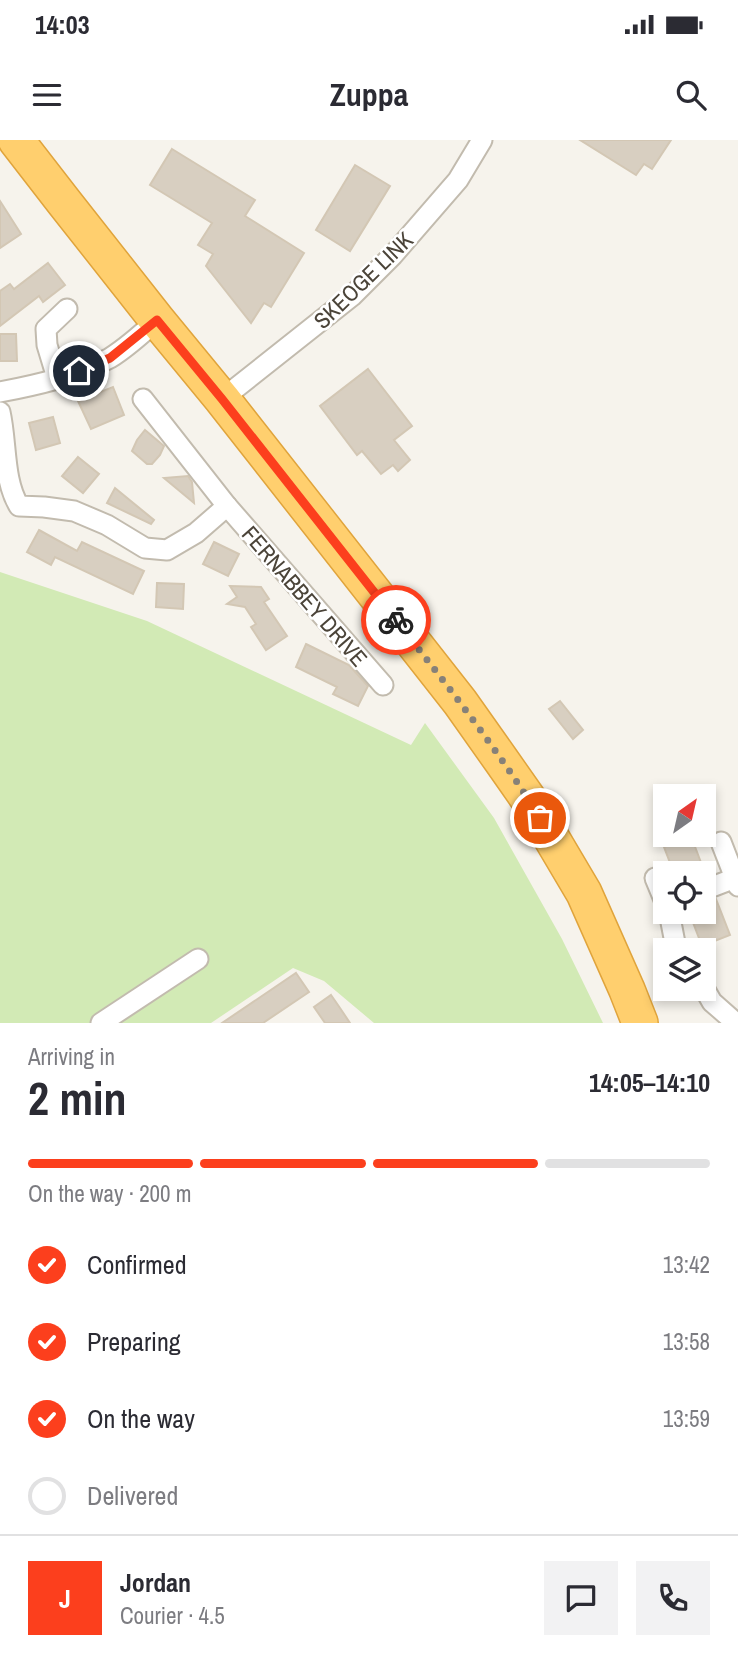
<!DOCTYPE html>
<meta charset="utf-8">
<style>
:root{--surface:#fff;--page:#f2f2f3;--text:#2b2b33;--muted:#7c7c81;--line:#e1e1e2;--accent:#fc3f1d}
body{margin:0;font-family:"Archivo Narrow",sans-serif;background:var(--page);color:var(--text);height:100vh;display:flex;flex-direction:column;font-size:26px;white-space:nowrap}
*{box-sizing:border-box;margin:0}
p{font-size:23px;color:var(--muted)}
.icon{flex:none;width:38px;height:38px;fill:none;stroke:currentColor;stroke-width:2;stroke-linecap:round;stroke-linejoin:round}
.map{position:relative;height:883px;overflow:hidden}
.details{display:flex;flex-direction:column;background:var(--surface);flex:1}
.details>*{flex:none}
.needle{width:46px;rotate:34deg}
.controls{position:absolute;left:653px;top:644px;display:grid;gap:14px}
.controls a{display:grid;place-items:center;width:63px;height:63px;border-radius:0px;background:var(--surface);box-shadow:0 4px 10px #0003;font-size:35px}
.pin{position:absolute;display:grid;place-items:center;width:60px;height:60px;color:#fff;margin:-30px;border:4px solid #fff;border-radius:50%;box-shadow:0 2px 7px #0007}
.courier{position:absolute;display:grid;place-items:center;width:70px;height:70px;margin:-35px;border:5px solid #fc3f1d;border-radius:50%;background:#fff;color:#222;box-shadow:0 2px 9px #0007}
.headline em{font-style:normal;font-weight:700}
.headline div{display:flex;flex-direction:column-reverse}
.headline{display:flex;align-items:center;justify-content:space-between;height:119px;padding:0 28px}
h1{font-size:46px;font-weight:700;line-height:52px}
.bar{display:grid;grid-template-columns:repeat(4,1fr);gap:10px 7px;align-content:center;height:84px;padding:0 28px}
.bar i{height:9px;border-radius:5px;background:var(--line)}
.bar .selected{background:var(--accent)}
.bar p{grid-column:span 4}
.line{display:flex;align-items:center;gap:18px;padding:0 28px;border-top:2px solid var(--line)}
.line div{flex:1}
.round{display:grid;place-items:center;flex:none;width:74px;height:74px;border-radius:0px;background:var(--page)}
ol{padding:0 28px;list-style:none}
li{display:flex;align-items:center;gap:21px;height:77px}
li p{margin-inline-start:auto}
li .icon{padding:7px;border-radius:50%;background:var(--accent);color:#fff;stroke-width:4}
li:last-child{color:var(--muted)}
li i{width:38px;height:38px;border:4px solid var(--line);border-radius:50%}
.status{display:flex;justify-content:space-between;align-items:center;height:49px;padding:0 35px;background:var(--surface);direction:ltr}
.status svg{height:19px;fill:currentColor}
header{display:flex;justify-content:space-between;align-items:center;height:91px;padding:0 28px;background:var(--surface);font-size:32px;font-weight:700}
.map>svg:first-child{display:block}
</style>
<div class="status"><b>14:03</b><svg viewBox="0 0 49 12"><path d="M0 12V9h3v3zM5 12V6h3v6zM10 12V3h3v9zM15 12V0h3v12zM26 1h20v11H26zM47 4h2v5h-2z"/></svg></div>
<header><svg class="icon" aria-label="menu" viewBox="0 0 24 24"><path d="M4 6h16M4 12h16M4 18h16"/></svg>Zuppa<svg class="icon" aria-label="search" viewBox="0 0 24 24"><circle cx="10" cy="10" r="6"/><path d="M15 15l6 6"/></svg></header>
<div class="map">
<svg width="738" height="883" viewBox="0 0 738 883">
<rect width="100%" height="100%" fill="#f6f3ec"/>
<!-- green -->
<path fill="#d2eab5" d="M0,432L147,481L411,605L425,583L494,678L562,799L603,883H374L324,841L293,828L211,883H0Z"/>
<!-- building -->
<g fill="#d8cfc1" stroke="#d3c7b4" stroke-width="2">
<path d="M580,0H671L652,29L644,24L636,35Z"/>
<path d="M172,9L255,60L245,76L304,113L271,167L264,163L251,183L206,126L213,114L198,105L212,83L150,45Z"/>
<path d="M355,25L390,46L350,111L316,90Z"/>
<path d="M0,61L21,94L0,108Z"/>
<path d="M48,123L65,145L43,162L39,156L0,186V151L10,144L14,149Z"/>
<path d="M0,194H16L17,221H0Z"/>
<path d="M368,229L412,286L394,300L410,320L398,331L393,325L381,334L362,311L357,315L320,266Z"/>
<path d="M113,247L124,275L91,289L78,261Z"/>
<path d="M53,277L60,303L36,310L29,283Z"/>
<path d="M145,290L164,306L160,315L152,324H147L132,311L137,300Z"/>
<path d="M78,317L99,334L83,353L62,336Z"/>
<path d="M188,336L192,342L194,363L164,338Z"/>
<path d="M115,348L154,380L151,384L107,363Z"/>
<path d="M39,390L77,411L82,402L144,431L133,454L55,417L51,425L27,412Z"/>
<path d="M214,402L239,414L228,436L203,424Z"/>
<path d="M157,443L184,444L183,469L156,467Z"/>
<path d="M230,446L261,447L269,459L264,462L287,496L266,510L251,487L256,484L245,467L227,464L237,457Z"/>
<path d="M306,504L349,525L368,546L358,566L333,554L337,547L296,527Z"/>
<path d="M560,561L583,590L573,599L549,569Z"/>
<path d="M691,696L706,736L704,737V733H674L664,707Z"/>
<path d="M716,759L730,795L702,806L689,772H704V762Z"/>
<path d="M296,833L309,852L263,883H222Z"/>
<path d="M331,855L340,868L350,883H325L314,867Z"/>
</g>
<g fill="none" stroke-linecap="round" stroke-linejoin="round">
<defs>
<g id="street">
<path d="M57,238L47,205L46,189L67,169"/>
<path d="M0,252C37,245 77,236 110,218C126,208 143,193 157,180"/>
<path d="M143,259L227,366L383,545"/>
<path d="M222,259L352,156L393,115L458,40L482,0"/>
<path d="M0,272C7,302 3,340 19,366L44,367L74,371L107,385L145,408L167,410L196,393L227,366"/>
<path d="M721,702L735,738"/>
<path d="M655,738L665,762"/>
<path d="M704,750L735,738L738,746"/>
<path d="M669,772L675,803L679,810"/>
<path d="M704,848L712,862L736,883"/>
<path d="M101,883L198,819"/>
</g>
<path id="highway" d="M16,0L64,62L157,180L222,259L460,562L501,620L529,660L584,753L627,850L640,883"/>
</defs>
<!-- street casing -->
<use href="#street" stroke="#c2bbae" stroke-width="23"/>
<!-- highway casing -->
<use href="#highway" stroke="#e0a43c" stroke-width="38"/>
<!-- street -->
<use href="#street" stroke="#fff" stroke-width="19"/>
<!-- highway -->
<use href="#highway" stroke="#ffcf6e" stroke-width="35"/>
</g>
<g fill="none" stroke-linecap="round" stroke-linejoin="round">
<!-- done -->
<path stroke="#878178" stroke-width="7" stroke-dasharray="0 12.6" d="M396,480C446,544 497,608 540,678"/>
<!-- route -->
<path stroke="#fc3f1d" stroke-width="9" d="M79,231L110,218L157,180L222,259L396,480"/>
</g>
<g text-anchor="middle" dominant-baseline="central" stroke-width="5" stroke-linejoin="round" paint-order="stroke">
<!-- street labels -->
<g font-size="23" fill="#4b4439" stroke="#fff">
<text transform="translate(363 140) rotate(-44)">SKEOGE LINK</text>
<text transform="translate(305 456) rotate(49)">FERNABBEY DRIVE</text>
</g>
</g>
</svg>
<div class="controls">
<a><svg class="needle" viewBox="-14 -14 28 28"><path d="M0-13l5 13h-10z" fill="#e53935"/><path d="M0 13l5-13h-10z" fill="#7c7c81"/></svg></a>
<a><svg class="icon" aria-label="locate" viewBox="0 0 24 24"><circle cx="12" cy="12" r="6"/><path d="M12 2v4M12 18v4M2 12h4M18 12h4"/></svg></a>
<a><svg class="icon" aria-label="layers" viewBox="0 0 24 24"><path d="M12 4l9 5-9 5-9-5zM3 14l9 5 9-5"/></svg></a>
</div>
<div class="pin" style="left:540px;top:678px;background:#ea580c"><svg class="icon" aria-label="bag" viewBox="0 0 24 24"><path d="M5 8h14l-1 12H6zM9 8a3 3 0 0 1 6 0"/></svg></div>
<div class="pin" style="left:79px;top:231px;background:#1f2937"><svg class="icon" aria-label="home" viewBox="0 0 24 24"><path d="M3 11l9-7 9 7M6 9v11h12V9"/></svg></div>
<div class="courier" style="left:396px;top:480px"><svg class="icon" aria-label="bike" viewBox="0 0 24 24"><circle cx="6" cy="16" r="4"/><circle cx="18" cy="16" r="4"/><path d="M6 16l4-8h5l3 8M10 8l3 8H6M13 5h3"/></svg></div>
</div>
<section class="details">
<div class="headline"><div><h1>2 min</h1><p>Arriving in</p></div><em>14:05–14:10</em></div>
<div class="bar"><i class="selected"></i><i class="selected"></i><i class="selected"></i><i></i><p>On the way · 200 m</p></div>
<ol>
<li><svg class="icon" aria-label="check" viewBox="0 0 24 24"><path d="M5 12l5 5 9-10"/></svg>Confirmed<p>13:42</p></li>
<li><svg class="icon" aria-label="check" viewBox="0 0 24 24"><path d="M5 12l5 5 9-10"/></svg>Preparing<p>13:58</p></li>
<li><svg class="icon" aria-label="check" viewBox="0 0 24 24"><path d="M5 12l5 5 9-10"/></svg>On the way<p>13:59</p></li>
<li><i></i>Delivered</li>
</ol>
<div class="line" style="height:126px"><b class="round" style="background:var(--accent);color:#fff">J</b><div><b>Jordan</b><p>Courier · 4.5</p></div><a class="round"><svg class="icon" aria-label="chat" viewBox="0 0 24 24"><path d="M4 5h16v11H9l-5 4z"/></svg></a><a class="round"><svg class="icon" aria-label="phone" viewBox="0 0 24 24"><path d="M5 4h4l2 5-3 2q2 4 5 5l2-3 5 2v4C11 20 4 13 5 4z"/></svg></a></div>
</section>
